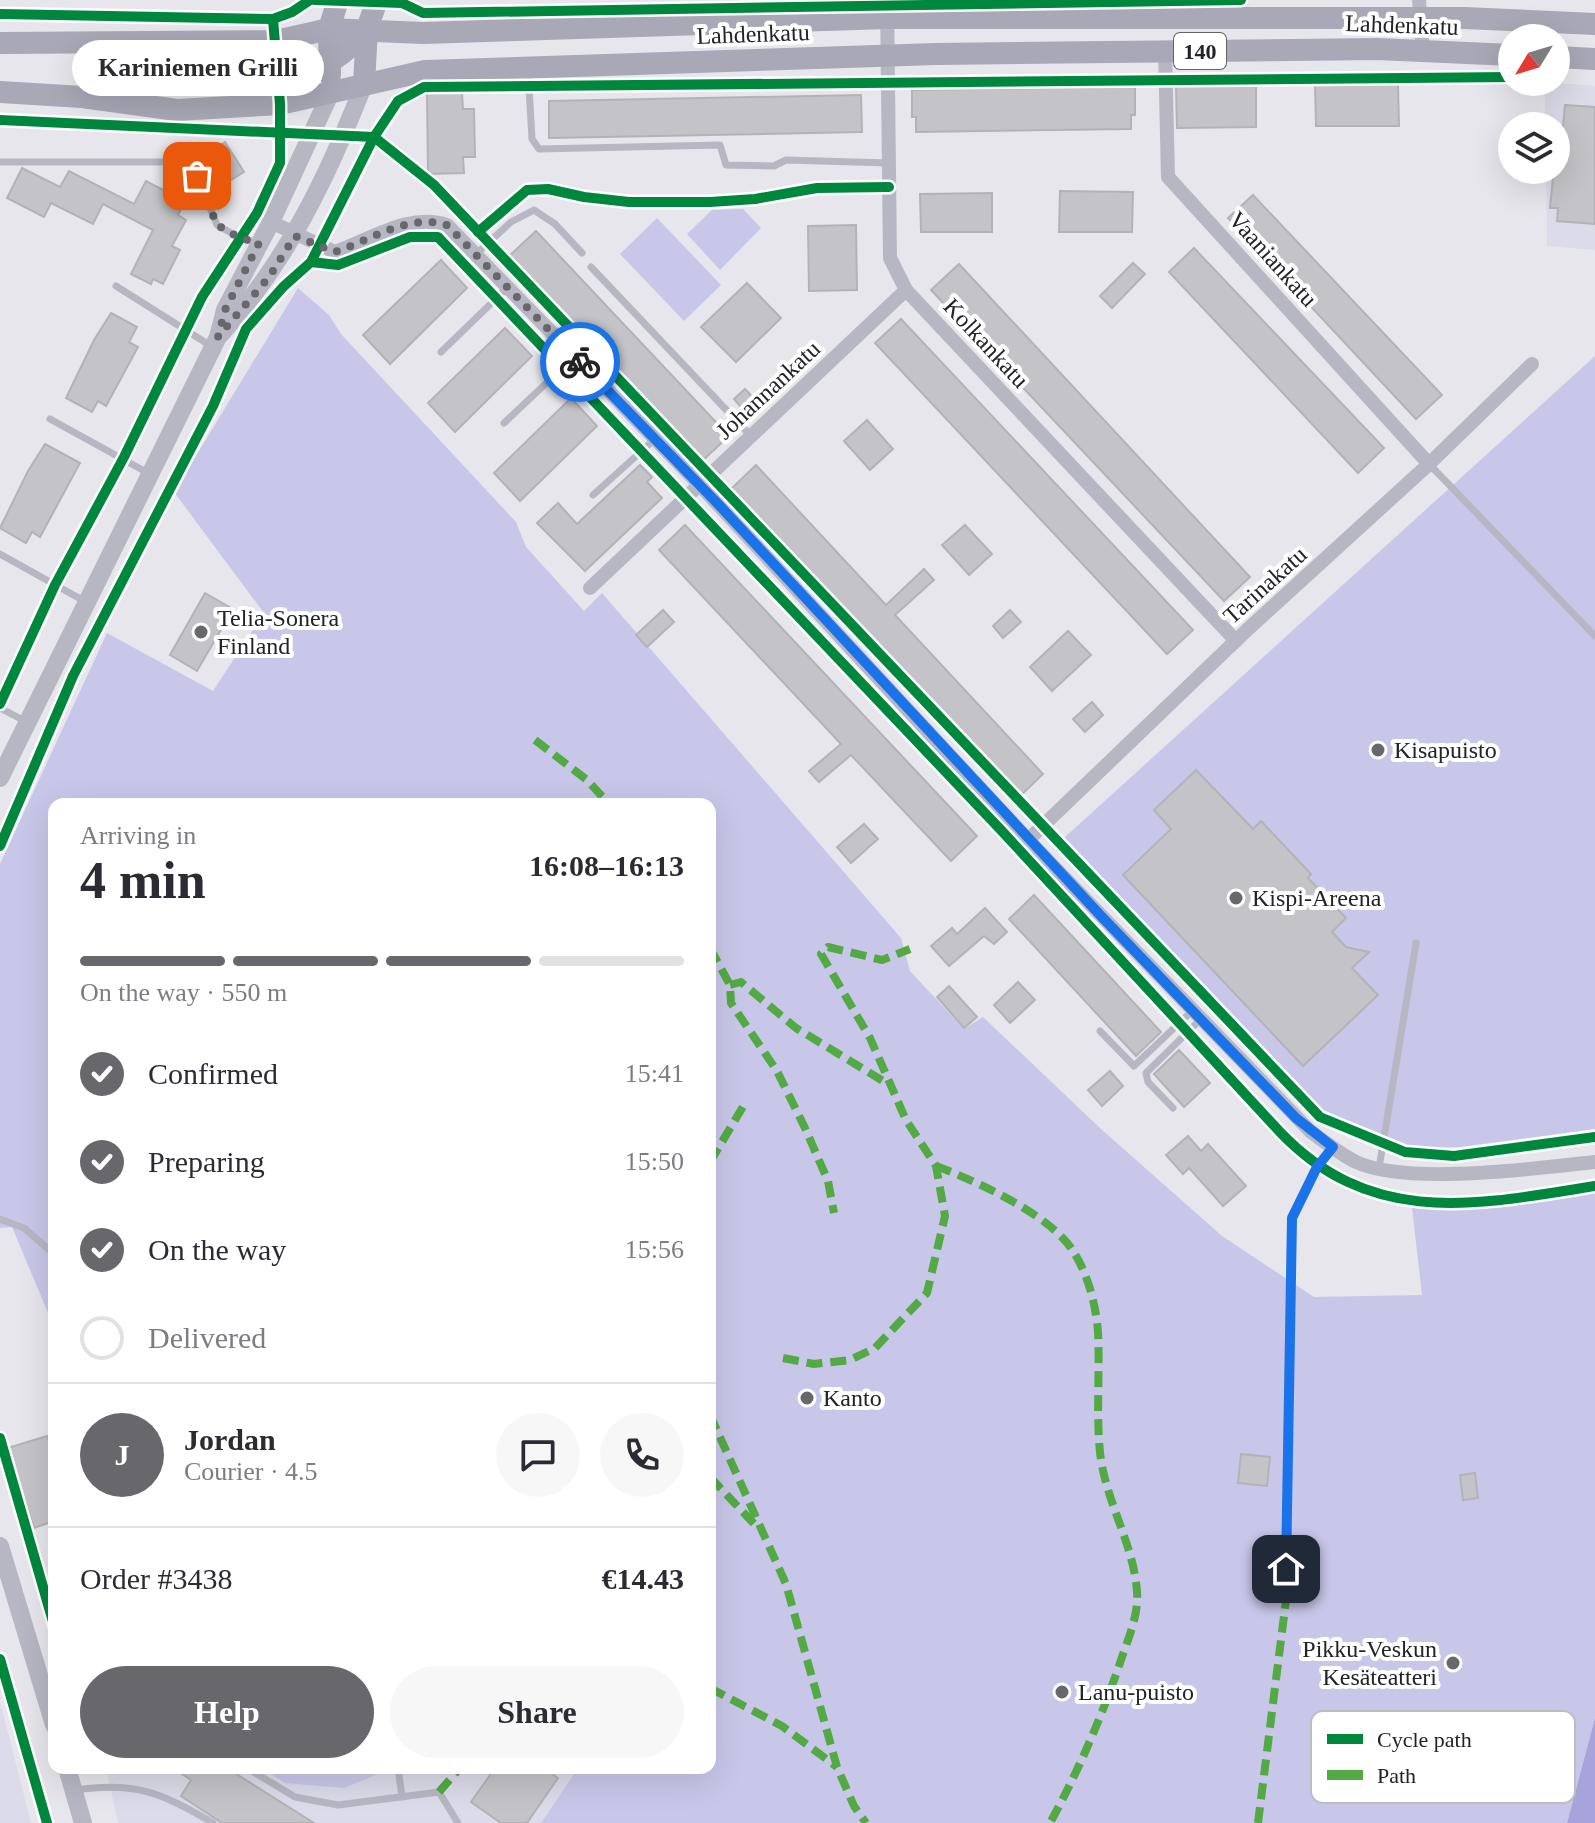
<!DOCTYPE html>
<meta charset="utf-8">
<style>
:root{--surface:#fff;--page:#f7f7f7;--text:#2b2b33;--muted:#7c7c81;--line:#e1e1e2;--accent:#67676c}
body{margin:0;font-family:Georgia,serif;background:var(--page);color:var(--text);height:100vh;display:flex;flex-direction:column;font-size:30px;white-space:nowrap}
*{box-sizing:border-box;margin:0}
p{font-size:26px;color:var(--muted)}
.icon{flex:none;width:44px;height:44px;fill:none;stroke:currentColor;stroke-width:2;stroke-linecap:round;stroke-linejoin:round}
.map{position:relative;flex:1;overflow:hidden}
.side{position:absolute;left:48px;top:798px;width:668px;height:976px;display:flex;flex-direction:column;background:var(--surface);border-radius:16px;box-shadow:0 8px 32px #0002}
.side>*{flex:none}
.needle{width:52px;rotate:232deg}
.fabs{position:absolute;left:1498px;top:24px;display:grid;gap:16px}
.fabs a{display:grid;place-items:center;width:72px;height:72px;border-radius:50%;background:var(--surface);box-shadow:0 8px 32px #0002;font-size:40px}
.pin{position:absolute;display:grid;place-items:center;width:68px;height:68px;color:#fff;margin:-34px;border-radius:16px;box-shadow:0 4px 12px #0006}
.courier{position:absolute;display:grid;place-items:center;width:80px;height:80px;margin:-40px;border:6px solid #1a73e8;border-radius:50%;background:#fff;color:#222;box-shadow:0 2px 10px #0007}
.bubble{position:absolute;height:56px;border-radius:28px;background:var(--surface);box-shadow:0 8px 32px #0002;font-size:26px;font-weight:800;line-height:56px;text-align:center}
.overview em{font-style:normal;font-weight:800}
.overview div{display:flex;flex-direction:column-reverse}
.overview{display:flex;align-items:center;justify-content:space-between;height:136px;padding:0 32px}
h1{font-size:52px;font-weight:800;line-height:60px}
.bar{display:grid;grid-template-columns:repeat(4,1fr);gap:12px 8px;align-content:center;height:96px;padding:0 32px}
.bar i{height:10px;border-radius:6px;background:var(--line)}
.bar .on{background:var(--accent)}
.bar p{grid-column:span 4}
.line{display:flex;align-items:center;gap:20px;padding:0 32px;border-top:2px solid var(--line)}
.line div{flex:1}
.round{display:grid;place-items:center;flex:none;width:84px;height:84px;border-radius:42px;background:var(--page)}
ol{padding:0 32px;list-style:none}
li{display:flex;align-items:center;gap:24px;height:88px}
li p{margin-inline-start:auto}
li .icon{padding:8px;border-radius:50%;background:var(--accent);color:#fff;stroke-width:4}
li:last-child{color:var(--muted)}
li i{width:44px;height:44px;border:4px solid var(--line);border-radius:50%}
.button{display:flex;gap:16px;margin-top:auto;padding:16px 32px}
.button a{flex:1;height:92px;border-radius:48px;background:var(--accent);color:#fff;font-size:32px;font-weight:800;line-height:92px;text-align:center}
.button a+a{background:var(--page);color:var(--text)}
.map>svg:first-child{display:block}
</style>
<div class="map">
<svg width="1595" height="1823" viewBox="0 0 1595 1823">
<rect width="100%" height="100%" fill="#e6e6ec"/>
<!-- built -->
<g fill="#dbdbe9">
<path d="M1545,82L1595,86V250L1547,246L1546,170H1556V126H1545Z"/>
<path d="M0,1703L7,1729L31,1823H0Z"/>
<path d="M106,1768H261L285,1783L377,1774L376,1768H578L541,1823H118Z"/>
</g>
<!-- green -->
<g fill="#c8c7e9">
<path d="M743,209L761,228L720,270L687,234L712,210Z"/>
<path d="M657,218L721,285L684,321L620,254Z"/>
<path d="M298,288L329,315L341,334L516,522L526,547L584,611L602,593L901,938L910,971L964,1029L983,1017L1101,1129L1222,1236L1314,1297L1422,1295L1412,1208L1595,1187V1718L1567,1823H541L578,1768H710V804H54V1327L12,1227L0,1228V864L107,633L213,691L264,613L174,492Z"/>
<path d="M1595,356V1129L1460,1147L1404,1148L1355,1128L1325,1112L1064,838Z"/>
<path d="M261,1768H376L378,1774L344,1788L285,1783Z"/>
</g>
<!-- water -->
<path fill="#a6a4da" d="M1595,1718V1823H1567Z"/>
<!-- building -->
<g fill="#c4c4c8" stroke="#b3b3b7" stroke-width="2">
<path d="M1315,84H1398L1399,126H1316Z"/>
<path d="M1256,85V127L1177,128L1176,86Z"/>
<path d="M1135,87V115H1131V129L916,132V117H912V90Z"/>
<path d="M427,93H462L463,109H474L475,157H463L464,173L428,174Z"/>
<path d="M861,95L862,132L549,138V101Z"/>
<path d="M1565,105L1595,107V224L1557,221L1558,208H1550L1556,147L1561,148Z"/>
<path d="M225,142L244,172L231,180L212,150Z"/>
<path d="M22,168L60,187L69,171L134,204L146,181L185,201L178,215L186,220L172,246L180,250L163,284L153,279L151,284L131,274L153,230L103,204L93,224L51,203L44,217L7,198Z"/>
<path d="M1060,191L1133,192L1132,232H1059Z"/>
<path d="M992,193V232H921L920,194Z"/>
<path d="M1253,195L1442,395L1416,419L1228,218Z"/>
<path d="M856,225L857,290L809,291L808,226Z"/>
<path d="M536,231L729,436L701,462L508,257Z"/>
<path d="M1194,248L1384,448L1358,473L1169,272Z"/>
<path d="M441,260L467,288L390,364L363,335Z"/>
<path d="M1133,263L1145,274L1112,308L1100,296Z"/>
<path d="M959,264L1250,577L1224,601L931,290Z"/>
<path d="M747,283L781,318L736,362L701,327Z"/>
<path d="M111,313L137,327L129,342L138,347L106,406L98,401L92,412L66,398L94,340Z"/>
<path d="M901,319L1193,630L1167,654L875,343Z"/>
<path d="M505,328L532,356L455,432L428,403Z"/>
<path d="M745,389L760,405L748,415L734,399Z"/>
<path d="M571,398L597,426L520,501L494,473Z"/>
<path d="M867,420L893,449L870,470L844,441Z"/>
<path d="M45,444L80,463L40,537L32,532L26,543L0,528L28,471Z"/>
<path d="M640,465L652,477L647,482L662,498L585,571L537,523L558,503L577,524Z"/>
<path d="M756,465L886,605L924,569L934,580L895,615L1043,774L1017,799L730,490Z"/>
<path d="M685,525L977,836L951,861L851,755L819,782L809,771L841,744L659,550Z"/>
<path d="M965,525L992,554L969,575L942,545Z"/>
<path d="M205,593L233,609L197,671L170,655Z"/>
<path d="M663,610L674,622L647,647L636,635Z"/>
<path d="M1010,610L1021,622L1003,638L993,626Z"/>
<path d="M1068,631L1091,655L1052,691L1030,667Z"/>
<path d="M1092,702L1103,715L1085,732L1073,719Z"/>
<path d="M1196,770L1253,829L1261,821L1311,874L1308,878L1346,918L1332,932L1346,947L1369,952L1352,968L1378,995L1303,1066L1123,875L1171,829L1154,810Z"/>
<path d="M864,824L878,839L851,863L837,847Z"/>
<path d="M1034,895L1161,1032L1136,1056L1009,919Z"/>
<path d="M985,908L1007,932L994,944L984,936L949,966L931,946L952,928L957,934Z"/>
<path d="M1018,982L1035,1000L1010,1023L994,1005Z"/>
<path d="M949,986L977,1017L964,1028L937,997Z"/>
<path d="M1179,1050L1210,1083L1184,1107L1154,1074Z"/>
<path d="M1110,1071L1123,1086L1102,1106L1088,1090Z"/>
<path d="M1188,1136L1201,1151L1208,1144L1246,1186L1223,1206L1189,1168L1183,1174L1166,1155Z"/>
<path d="M47,1436L54,1456V1521L34,1528L8,1448Z"/>
<path d="M1241,1454L1270,1457L1267,1486L1238,1483Z"/>
<path d="M1475,1473L1478,1498L1463,1500L1460,1475Z"/>
<path d="M173,1768H227L314,1823H222L181,1796L191,1780Z"/>
<path d="M495,1768H543L558,1778L527,1823H501L471,1802Z"/>
</g>
<g fill="none" stroke-linecap="round" stroke-linejoin="round">
<!-- service -->
<g stroke="#b7b7c3" stroke-width="7">
<path d="M528,71L532,139L539,149L720,145L726,165L774,166L786,160L889,163"/>
<path d="M0,162H179L197,176L217,225L240,238L259,243"/>
<path d="M476,254L511,222L534,210L555,224L582,253"/>
<path d="M591,267L751,436"/>
<path d="M116,286L211,346"/>
<path d="M441,352L508,287"/>
<path d="M50,419L148,473"/>
<path d="M504,423L575,356"/>
<path d="M1430,465L1595,636"/>
<path d="M593,495L655,439"/>
<path d="M0,554L86,602"/>
<path d="M0,708L25,721"/>
<path d="M1100,1031L1134,1066L1192,1011"/>
<path d="M1173,1108L1148,1082L1146,1073L1201,1019"/>
<path d="M1379,1168L1416,943"/>
<path d="M0,1219L24,1228L54,1254"/>
<path d="M1286,1600L1292,1218L1317,1167L1333,1147"/>
<path d="M247,1768L295,1797L338,1805L439,1792L458,1823"/>
<path d="M398,1768L402,1797"/>
<path d="M76,1790C135,1781 163,1793 213,1823"/>
</g>
<!-- pedestrian -->
<path stroke="#b7b7c3" stroke-width="11" d="M1149,0V3"/>
<!-- minor -->
<g stroke="#b7b7c3" stroke-width="14">
<path d="M887,0L890,258L906,290L1236,641"/>
<path d="M1419,0L1423,51"/>
<path d="M1165,51L1168,177L1429,464"/>
<path d="M271,222L335,252C370,240 409,212 447,225L700,485L1028,840L1310,1131C1325,1142 1340,1154 1356,1162C1408,1186 1537,1168 1595,1162"/>
<path d="M590,588L906,290"/>
<path d="M1028,840L1248,629L1429,464L1532,364"/>
</g>
<!-- tertiary -->
<g stroke="#b7b7c3" stroke-width="18">
<path d="M220,335C287,262 328,176 364,84"/>
<path d="M0,778L218,337L225,310L271,222L331,92"/>
<path d="M0,1546L54,1725"/>
<path d="M67,1768L83,1823"/>
</g>
<!-- primary -->
<g stroke="#a8a8b6" stroke-width="22">
<path d="M0,43L276,41L329,29L423,33L887,18H1464L1595,24"/>
<path d="M1556,57L1595,59"/>
<path d="M330,75L329,29L338,0"/>
<path d="M364,84L367,29L377,0"/>
<path d="M0,92L82,97L177,110L280,104L425,71L936,54L1377,49L1512,55"/>
<path d="M103,93L175,81L311,69C336,62 350,48 367,29"/>
</g>
<!-- quiet -->
<g stroke="#53aa44" stroke-width="8" stroke-dasharray="16 8" stroke-linecap="butt">
<path d="M535,740L587,780L609,804"/>
<path d="M710,948L730,985L731,1003L777,1071L805,1128L828,1181L834,1213"/>
<path d="M730,985L741,982L796,1028L888,1084"/>
<path d="M710,1162L744,1105"/>
<path d="M936,1166C976,1181 1051,1215 1073,1251C1088,1274 1096,1305 1098,1332C1100,1372 1096,1412 1100,1452C1105,1501 1134,1544 1137,1592C1139,1613 1129,1637 1122,1657C1103,1714 1079,1770 1050,1823"/>
<path d="M783,1358L814,1364L850,1360L875,1348L927,1293L945,1216L936,1166L906,1120L870,1038L821,954L828,947L882,960L910,949"/>
<path d="M710,1415L786,1584L837,1767L854,1806L866,1823"/>
<path d="M710,1477L758,1528"/>
<path d="M710,1688L782,1726L837,1767"/>
<path d="M439,1792L460,1768"/>
<path d="M1258,1823L1286,1600"/>
</g>
<defs>
<g id="cycleway">
<path d="M315,0L402,3L423,13L1241,0"/>
<path d="M0,14L273,19L292,12L310,0"/>
<path d="M0,120L374,137L434,185L1320,1117L1405,1152L1454,1156L1595,1137"/>
<path d="M478,232L527,190L548,189L584,197L629,202H710L755,199L817,188L889,187"/>
<path d="M311,262L374,137L398,101L424,87L1512,77"/>
<path d="M0,704L55,585L124,457L202,297L257,213L280,163V104L273,19"/>
<path d="M0,846L73,676L213,406L246,329L283,287L311,262L338,265L410,237H438L1000,829L1280,1132C1372,1228 1476,1205 1595,1186"/>
<path d="M0,1438L54,1625"/>
<path d="M0,1659L47,1823"/>
</g>
</defs>
<!-- cycleway casing -->
<use href="#cycleway" stroke="#fff" stroke-width="15"/>
<!-- cycleway -->
<use href="#cycleway" stroke="#00873e" stroke-width="10"/>
</g>
<g fill="none" stroke-linecap="round" stroke-linejoin="round">
<!-- done -->
<path stroke="#67676c" stroke-width="8" stroke-dasharray="0 14.4" d="M197,176L217,225L240,238L259,243L225,310L218,337L269,277L295,236L335,252C371,240 409,213 447,225L580,362"/>
<!-- route -->
<path stroke="#1a73e8" stroke-width="10" d="M580,362L719,505L1101,916L1296,1118L1333,1147L1317,1167L1292,1218L1286,1569"/>
</g>
<!-- markers -->
<g fill="#67676c" stroke="#fff" stroke-width="3">
<circle cx="201" cy="632" r="8"/>
<circle cx="1378" cy="750" r="8"/>
<circle cx="1236" cy="898" r="8"/>
<circle cx="807" cy="1398" r="8"/>
<circle cx="1453" cy="1663" r="8"/>
<circle cx="1062" cy="1692" r="8"/>
</g>
<g text-anchor="middle" dominant-baseline="central" stroke-width="8" stroke-linejoin="round" paint-order="stroke">
<!-- shield labels -->
<rect fill="#fff" stroke="#646568" stroke-width="2" x="1174" y="33" width="52" height="36" rx="6"/>
<g font-size="22" font-weight="bold" fill="#222327">
<text x="1200" y="51">140</text>
</g>
<!-- street labels -->
<g font-size="24" fill="#222327" stroke="#fff">
<text transform="translate(1402 25) rotate(2)">Lahdenkatu</text>
<text transform="translate(753 34) rotate(-2)">Lahdenkatu</text>
<text transform="translate(1273 259) rotate(48)">Vaaniankatu</text>
<text transform="translate(986 343) rotate(47)">Kolkankatu</text>
<text transform="translate(768 390) rotate(-43)">Johannankatu</text>
<text transform="translate(1265 585) rotate(-42)">Tarinakatu</text>
</g>
<!-- poi labels -->
<g font-size="24" fill="#222327" stroke="#fff" text-anchor="start">
<text x="217" y="618">Telia-Sonera<tspan x="217" dy="28">Finland</tspan></text>
<text x="1394" y="750">Kisapuisto</text>
<text x="1252" y="898">Kispi-Areena</text>
<text x="823" y="1398">Kanto</text>
<text x="1437" y="1649" text-anchor="end">Pikku-Veskun<tspan x="1437" dy="28">Kesäteatteri</tspan></text>
<text x="1078" y="1692">Lanu-puisto</text>
</g>
</g>
<!-- legend -->
<rect x="1311" y="1711" width="264" height="92" rx="12" fill="#fff" stroke="#bdbdbe" stroke-width="2"/>
<rect x="1327" y="1734" width="36" height="10" fill="#00873e"/>
<rect x="1327" y="1770" width="36" height="10" fill="#53aa44"/>
<g font-size="22" fill="#222327">
<text x="1377" y="1747">Cycle path</text>
<text x="1377" y="1783">Path</text>
</g>
</svg>
<div class="fabs">
<a><svg class="needle" viewBox="-14 -14 28 28"><path d="M0-13l5 13h-10z" fill="#e53935"/><path d="M0 13l5-13h-10z" fill="#7c7c81"/></svg></a>
<a><svg class="icon" aria-label="layers" viewBox="0 0 24 24"><path d="M12 4l9 5-9 5-9-5zM3 14l9 5 9-5"/></svg></a>
</div>
<div class="pin" style="left:197px;top:176px;background:#ea580c"><svg class="icon" aria-label="bag" viewBox="0 0 24 24"><path d="M5 8h14l-1 12H6zM9 8a3 3 0 0 1 6 0"/></svg></div>
<div class="pin" style="left:1286px;top:1569px;background:#1f2937"><svg class="icon" aria-label="home" viewBox="0 0 24 24"><path d="M3 11l9-7 9 7M6 9v11h12V9"/></svg></div>
<div class="courier" style="left:580px;top:362px"><svg class="icon" aria-label="bike" viewBox="0 0 24 24"><circle cx="6" cy="16" r="4"/><circle cx="18" cy="16" r="4"/><path d="M6 16l4-8h5l3 8M10 8l3 8H6M13 5h3"/></svg></div>
<div class="bubble" style="left:72px;top:40px;width:252px">Kariniemen Grilli</div>
<section class="side">
<div class="overview"><div><h1>4 min</h1><p>Arriving in</p></div><em>16:08–16:13</em></div>
<div class="bar"><i class="on"></i><i class="on"></i><i class="on"></i><i></i><p>On the way · 550 m</p></div>
<ol>
<li><svg class="icon" aria-label="check" viewBox="0 0 24 24"><path d="M5 12l5 5 9-10"/></svg>Confirmed<p>15:41</p></li>
<li><svg class="icon" aria-label="check" viewBox="0 0 24 24"><path d="M5 12l5 5 9-10"/></svg>Preparing<p>15:50</p></li>
<li><svg class="icon" aria-label="check" viewBox="0 0 24 24"><path d="M5 12l5 5 9-10"/></svg>On the way<p>15:56</p></li>
<li><i></i>Delivered</li>
</ol>
<div class="line" style="height:144px"><b class="round" style="background:var(--accent);color:#fff">J</b><div><b>Jordan</b><p>Courier · 4.5</p></div><a class="round"><svg class="icon" aria-label="chat" viewBox="0 0 24 24"><path d="M4 5h16v11H9l-5 4z"/></svg></a><a class="round"><svg class="icon" aria-label="phone" viewBox="0 0 24 24"><path d="M5 4h4l2 5-3 2q2 4 5 5l2-3 5 2v4C11 20 4 13 5 4z"/></svg></a></div>
<div class="line" style="height:104px"><div>Order #3438</div><b>€14.43</b></div>
<div class="button"><a>Help</a><a>Share</a></div>
</section>
</div>
